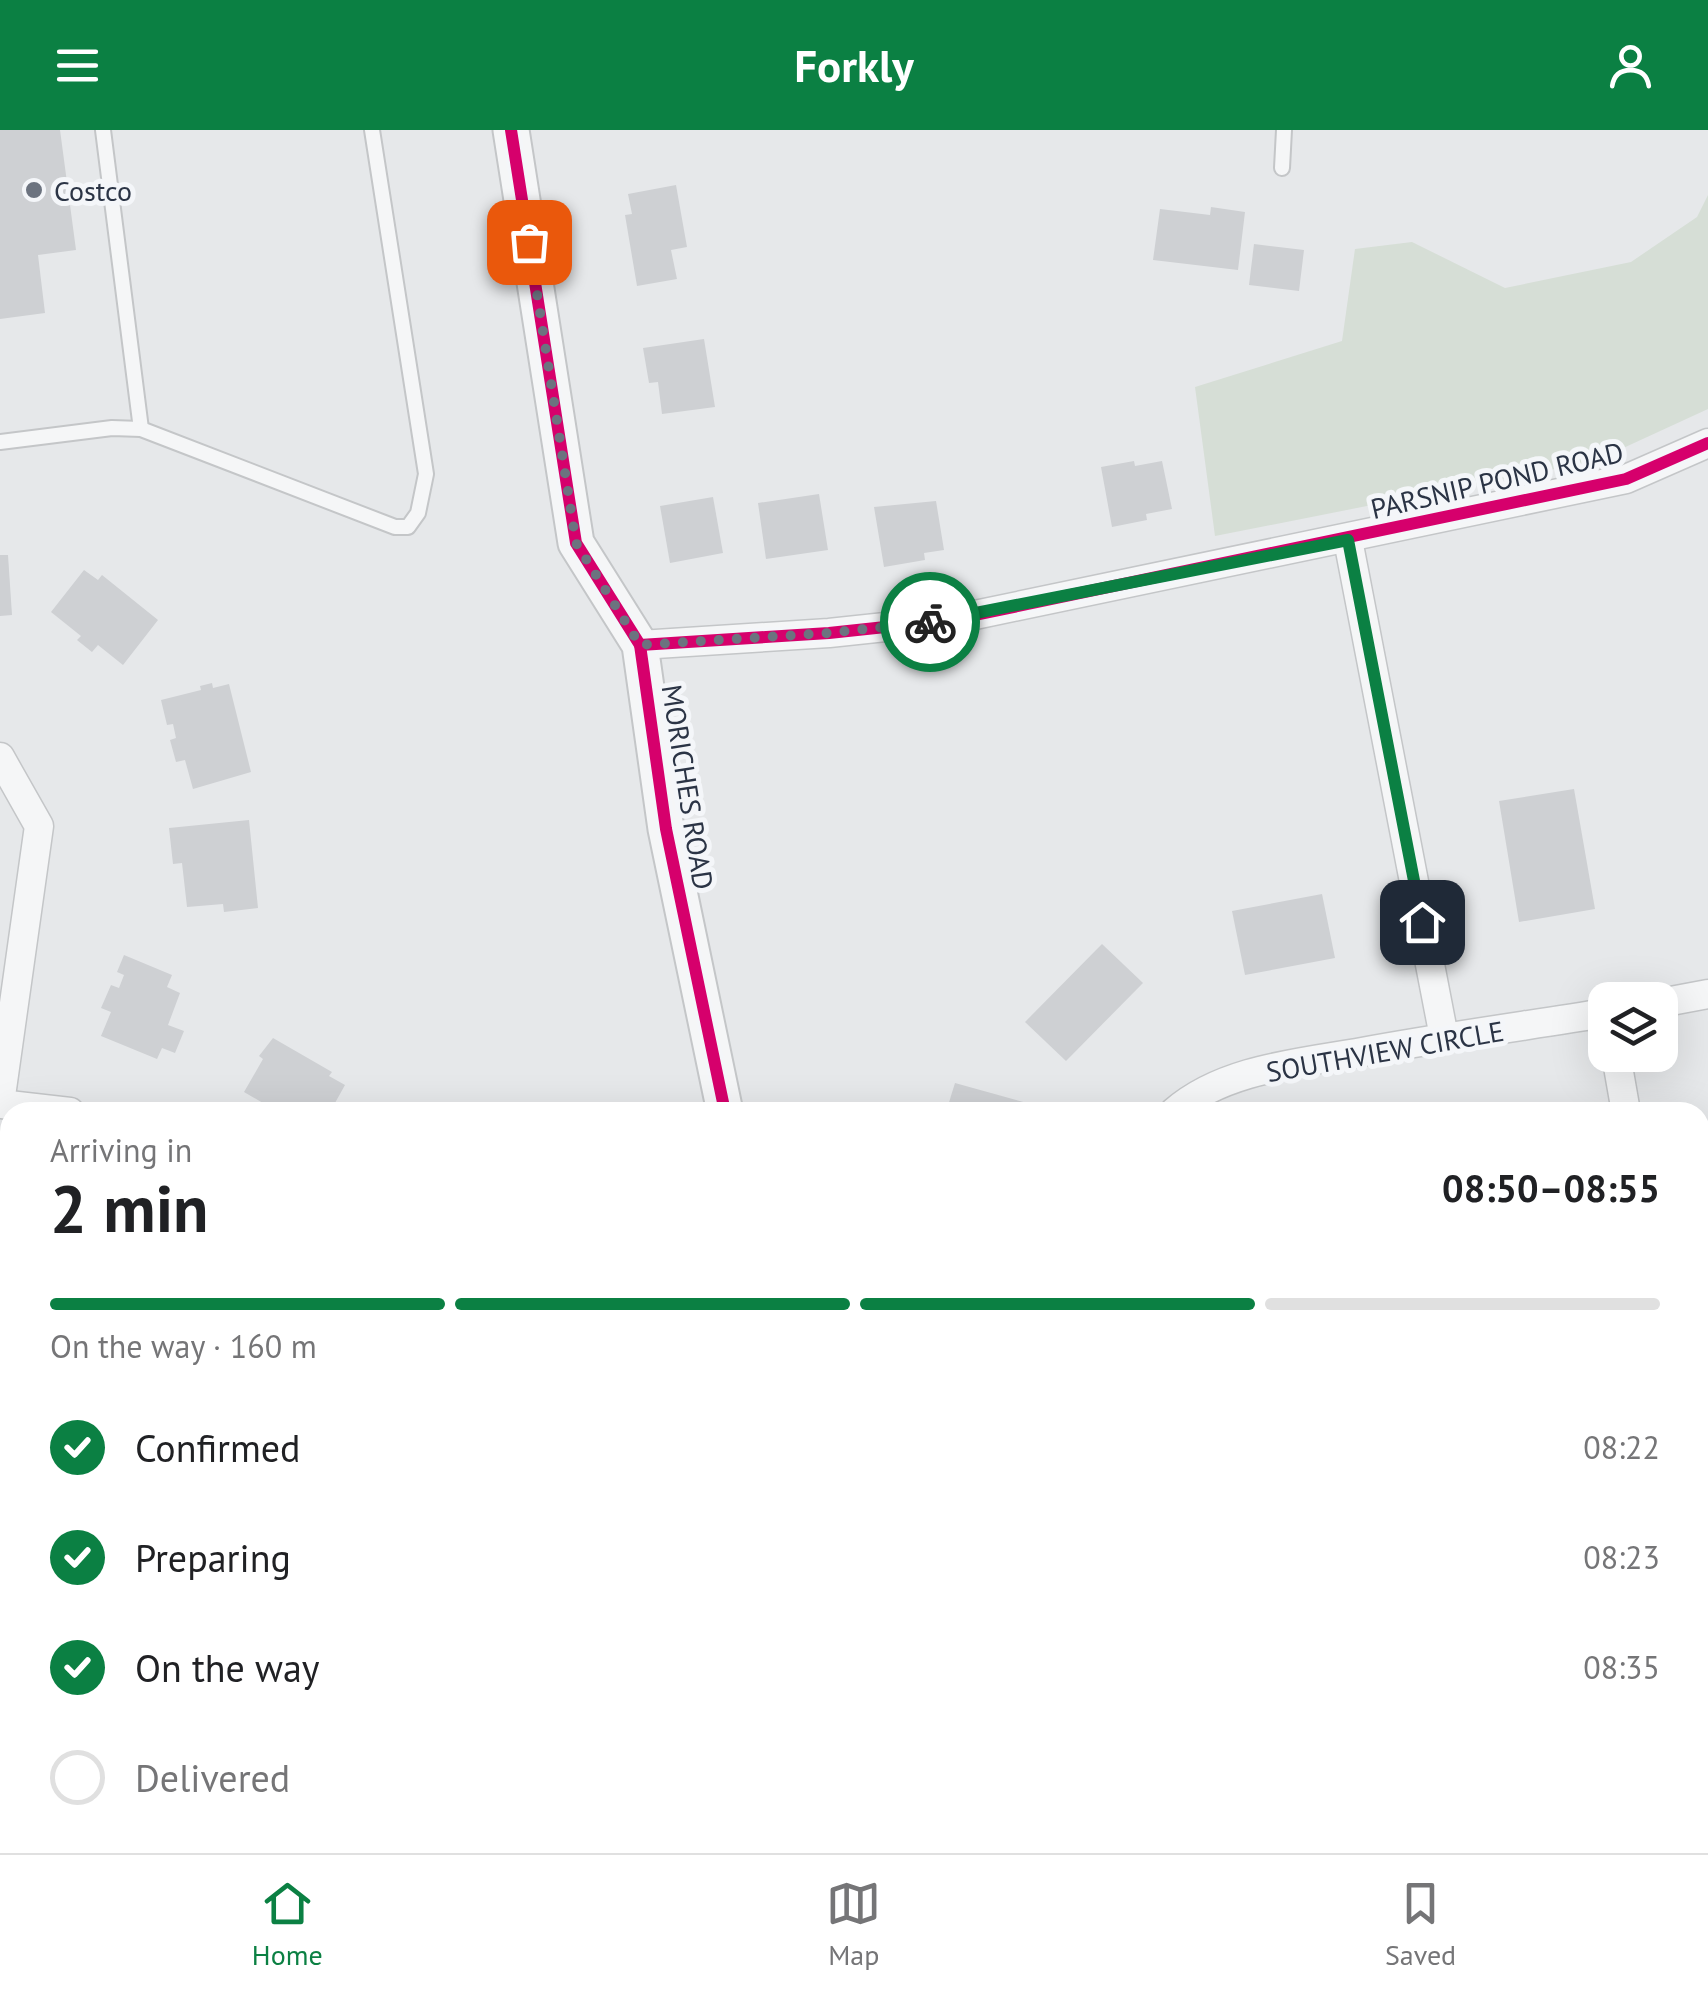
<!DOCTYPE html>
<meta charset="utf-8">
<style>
:root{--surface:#fff;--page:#f2f2f2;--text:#202124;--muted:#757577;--line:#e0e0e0;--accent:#0b8043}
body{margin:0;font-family:"PT Sans",sans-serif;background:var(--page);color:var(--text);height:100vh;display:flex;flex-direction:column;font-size:38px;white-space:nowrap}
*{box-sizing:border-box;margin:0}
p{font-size:32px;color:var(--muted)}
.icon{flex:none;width:55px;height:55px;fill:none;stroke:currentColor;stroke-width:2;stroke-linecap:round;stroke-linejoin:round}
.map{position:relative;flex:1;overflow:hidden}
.panel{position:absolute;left:0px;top:972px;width:1710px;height:752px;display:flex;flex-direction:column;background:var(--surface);border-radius:30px 30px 0 0;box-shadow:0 10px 40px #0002}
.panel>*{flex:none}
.controls{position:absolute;left:1588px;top:852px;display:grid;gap:20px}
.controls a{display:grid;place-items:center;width:90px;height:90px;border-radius:20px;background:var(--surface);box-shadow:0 10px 40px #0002;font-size:50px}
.pin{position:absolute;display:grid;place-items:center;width:85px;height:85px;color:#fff;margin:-42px;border-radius:20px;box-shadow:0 5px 15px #0006}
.courier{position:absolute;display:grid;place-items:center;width:100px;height:100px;margin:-50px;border:8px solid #0b8043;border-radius:50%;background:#fff;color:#222;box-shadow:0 2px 12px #0007}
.overview em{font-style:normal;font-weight:600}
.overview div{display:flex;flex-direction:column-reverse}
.overview{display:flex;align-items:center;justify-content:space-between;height:170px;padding:0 50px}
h1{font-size:65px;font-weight:600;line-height:75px}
.bar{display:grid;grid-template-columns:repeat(4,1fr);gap:15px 10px;align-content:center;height:120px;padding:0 50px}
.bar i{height:12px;border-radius:8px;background:var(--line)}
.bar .on{background:var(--accent)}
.bar p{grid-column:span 4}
ol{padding:0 50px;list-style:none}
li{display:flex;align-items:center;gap:30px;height:110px}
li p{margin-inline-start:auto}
li .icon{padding:10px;border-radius:50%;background:var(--accent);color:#fff;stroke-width:4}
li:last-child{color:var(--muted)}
li i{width:55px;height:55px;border:5px solid var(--line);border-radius:50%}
header{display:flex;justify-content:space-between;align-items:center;height:130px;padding:0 50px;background:var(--accent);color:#fff;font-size:45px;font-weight:600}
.tabs{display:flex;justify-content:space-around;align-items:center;height:140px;border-top:2px solid var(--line);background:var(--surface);font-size:28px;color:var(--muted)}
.tabs a{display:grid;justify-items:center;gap:5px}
.tabs .on{color:var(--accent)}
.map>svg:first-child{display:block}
</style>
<header><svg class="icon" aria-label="menu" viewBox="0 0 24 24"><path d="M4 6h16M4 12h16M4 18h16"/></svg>Forkly<svg class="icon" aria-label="person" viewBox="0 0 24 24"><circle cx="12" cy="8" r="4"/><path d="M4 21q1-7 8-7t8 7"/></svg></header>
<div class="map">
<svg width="1708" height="1723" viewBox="0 0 1708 1723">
<rect width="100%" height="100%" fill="#e6e8ea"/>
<!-- green -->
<g fill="#d6ded6">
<path d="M1708,65V279L1595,331L1215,406L1195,257L1342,211L1355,119L1412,112L1505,158L1631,132L1697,87Z"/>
<path d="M716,1715H805L806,1723H713Z"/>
</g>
<!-- building -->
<g fill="#ced0d3">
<path d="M0,0H60L76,120L38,125L45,183L0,189Z"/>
<path d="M676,55L687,117L671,120L677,149L637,156L625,85L632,84L628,64Z"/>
<path d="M1211,77L1245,82L1238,140L1153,130L1160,79L1210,85Z"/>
<path d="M1254,114L1304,120L1299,161L1249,155Z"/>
<path d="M704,209L715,277L662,284L658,252L649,253L643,218Z"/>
<path d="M1134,331L1135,336L1162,331L1172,379L1146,384L1147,390L1112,397L1101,337Z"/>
<path d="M819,364L828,420L766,429L758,373Z"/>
<path d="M713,367L723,423L670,433L660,376Z"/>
<path d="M936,371L944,420L924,423L925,430L884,437L874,377Z"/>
<path d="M0,425H8L12,485L0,486Z"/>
<path d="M84,440L98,450L102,445L158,490L123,535L98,515L92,522L77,510L81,506L51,482Z"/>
<path d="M212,553L213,558L229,554L251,642L193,659L185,630L176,632L170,610L176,608L173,594L167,595L161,570L201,560L200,556Z"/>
<path d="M1574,659L1595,779L1519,792L1499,671Z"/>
<path d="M249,690L258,778L224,782L223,774L187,777L182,733L173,734L169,698Z"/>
<path d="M1322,764L1335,828L1245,845L1232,781Z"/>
<path d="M1102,814L1143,853L1066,931L1025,892Z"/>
<path d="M124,825L172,845L167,857L180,863L168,895L184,901L175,923L162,918L157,929L101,906L111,882L101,878L111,855L119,858L124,845L117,842Z"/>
<path d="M273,908L332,942L329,946L345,955L330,982H268L265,981L268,976L244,962L263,929L259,926Z"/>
<path d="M955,953L1027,973L1024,982H946Z"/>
<path d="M0,1083L10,1086V1148L0,1145Z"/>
<path d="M0,1315L10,1321V1389L0,1383Z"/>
<path d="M10,1694V1715H67L68,1723H0V1695Z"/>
<path d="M186,1715H259L254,1723H188L183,1720Z"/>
<path d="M482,1715H531L527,1723H478Z"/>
<path d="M1298,1715H1376L1377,1723H1299Z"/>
<path d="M1557,1715H1621L1622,1723H1558Z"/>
</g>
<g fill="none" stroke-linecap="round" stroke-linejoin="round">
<defs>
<g id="service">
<path d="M103,0L141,299"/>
<path d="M1282,38L1284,0"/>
<path d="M0,312L112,298L141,299L395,397H408L418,383L426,344L372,0"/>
</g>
<g id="minor">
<path d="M1348,410L1444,907"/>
<path d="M640,515L829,503L951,490L1626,349L1708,313"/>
<path d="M0,627L39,696L0,973"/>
<path d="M1660,873L1708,864"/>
<path d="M1616,925L1626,982"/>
<path d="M0,974L70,982"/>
<path d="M1174,982C1223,939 1300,933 1362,922C1443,907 1524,896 1605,883"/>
<path d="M1700,1418L1708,1465"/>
<path d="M1185,1715L1187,1723"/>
<path d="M348,1723L351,1715"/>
</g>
<g id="tertiary">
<path d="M511,0L576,413L640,515L666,699L725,982"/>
<path d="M861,1715L862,1723"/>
</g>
</defs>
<!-- service casing -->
<use href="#service" stroke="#c4c6c8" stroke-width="18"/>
<!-- minor casing -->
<use href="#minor" stroke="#c4c6c8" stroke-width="31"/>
<!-- tertiary casing -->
<use href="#tertiary" stroke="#c4c6c8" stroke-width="39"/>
<!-- service -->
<use href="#service" stroke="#f5f6f7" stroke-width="14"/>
<!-- minor -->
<use href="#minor" stroke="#f5f6f7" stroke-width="28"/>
<!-- tertiary -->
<use href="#tertiary" stroke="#f5f6f7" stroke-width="35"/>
<defs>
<g id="cycleway">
<path d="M511,0L576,413L640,515L666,699L725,982"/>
<path d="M640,515L829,503L951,490L1626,349L1708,313"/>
</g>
</defs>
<!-- cycleway casing -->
<use href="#cycleway" stroke="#f4f6f9" stroke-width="19"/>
<!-- cycleway -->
<use href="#cycleway" stroke="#d6006c" stroke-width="12"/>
</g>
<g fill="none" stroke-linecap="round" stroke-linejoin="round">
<!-- done -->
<path stroke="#6c737f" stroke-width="10" stroke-dasharray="0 18" d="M529,112L576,413L640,515L829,503L930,492"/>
<!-- route -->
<path stroke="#0b8043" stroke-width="12" d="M930,492L1348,410L1422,792"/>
</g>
<!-- markers -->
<circle fill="#6c737f" stroke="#f4f6f9" stroke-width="4" cx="34" cy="60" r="10"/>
<g text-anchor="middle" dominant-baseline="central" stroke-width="10" stroke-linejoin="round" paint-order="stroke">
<!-- poi labels -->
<g font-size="28" fill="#2b3445" stroke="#f4f6f9" text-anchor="start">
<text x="54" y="60">Costco</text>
</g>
<!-- street labels -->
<g font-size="28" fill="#2b3445" stroke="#f4f6f9">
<text transform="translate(1497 350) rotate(-13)">PARSNIP POND ROAD</text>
<text transform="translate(688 657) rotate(81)">MORICHES ROAD</text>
<text transform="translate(1385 921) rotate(-10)">SOUTHVIEW CIRCLE</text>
</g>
</g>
</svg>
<div class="controls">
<a><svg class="icon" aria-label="layers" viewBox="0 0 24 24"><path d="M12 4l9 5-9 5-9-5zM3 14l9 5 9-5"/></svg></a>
</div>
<div class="pin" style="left:529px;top:112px;background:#ea580c"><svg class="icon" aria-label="bag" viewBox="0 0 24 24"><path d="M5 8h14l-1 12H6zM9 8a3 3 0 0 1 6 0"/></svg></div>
<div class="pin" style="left:1422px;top:792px;background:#1f2937"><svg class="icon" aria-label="home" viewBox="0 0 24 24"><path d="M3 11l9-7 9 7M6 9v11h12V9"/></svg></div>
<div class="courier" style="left:930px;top:492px"><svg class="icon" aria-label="bike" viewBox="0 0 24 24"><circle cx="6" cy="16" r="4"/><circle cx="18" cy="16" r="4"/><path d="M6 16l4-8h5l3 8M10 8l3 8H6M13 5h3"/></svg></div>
<section class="panel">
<div class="overview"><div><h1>2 min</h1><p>Arriving in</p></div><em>08:50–08:55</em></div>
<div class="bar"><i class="on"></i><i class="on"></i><i class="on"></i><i></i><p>On the way · 160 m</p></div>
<ol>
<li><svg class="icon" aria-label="check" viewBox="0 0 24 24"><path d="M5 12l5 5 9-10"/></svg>Confirmed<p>08:22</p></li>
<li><svg class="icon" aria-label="check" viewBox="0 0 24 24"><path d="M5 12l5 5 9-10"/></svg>Preparing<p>08:23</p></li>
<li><svg class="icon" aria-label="check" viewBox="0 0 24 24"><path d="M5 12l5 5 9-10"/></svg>On the way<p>08:35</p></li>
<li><i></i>Delivered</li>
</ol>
</section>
</div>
<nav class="tabs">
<a class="on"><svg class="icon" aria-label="home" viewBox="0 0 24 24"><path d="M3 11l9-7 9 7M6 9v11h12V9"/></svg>Home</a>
<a><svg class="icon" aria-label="map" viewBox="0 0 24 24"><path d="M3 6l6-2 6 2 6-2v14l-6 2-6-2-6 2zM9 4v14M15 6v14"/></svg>Map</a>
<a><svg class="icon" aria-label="saved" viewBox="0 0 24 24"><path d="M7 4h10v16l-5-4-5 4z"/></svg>Saved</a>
</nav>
